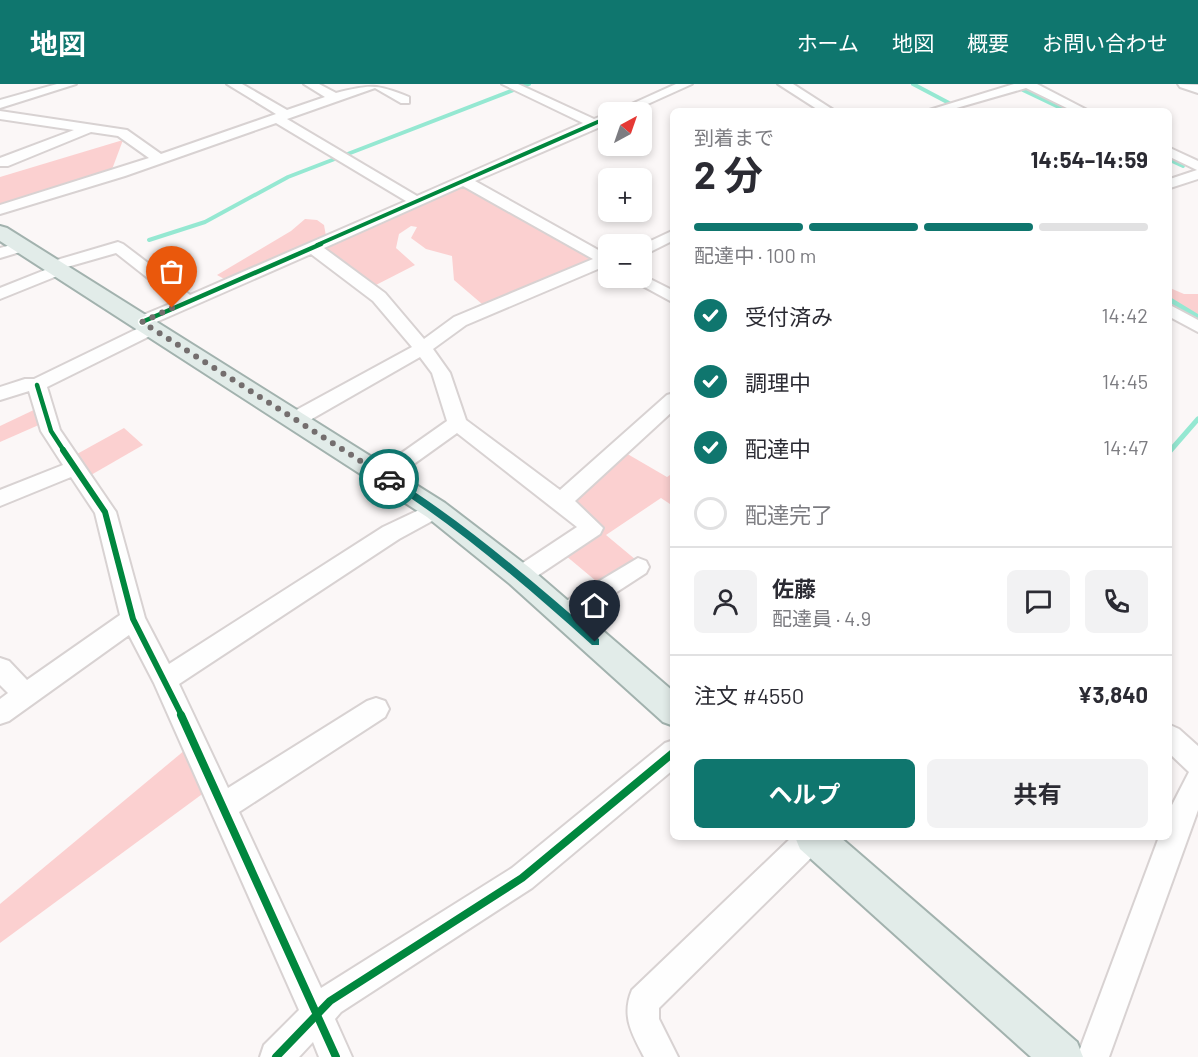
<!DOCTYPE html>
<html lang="ja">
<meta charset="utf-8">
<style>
:root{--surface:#fff;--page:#f2f2f3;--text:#2b2b33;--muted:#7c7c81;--line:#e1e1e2;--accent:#0f766e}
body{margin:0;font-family:Barlow,"Noto Sans JP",sans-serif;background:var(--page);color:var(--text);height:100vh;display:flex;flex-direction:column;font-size:22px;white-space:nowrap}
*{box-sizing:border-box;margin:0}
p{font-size:20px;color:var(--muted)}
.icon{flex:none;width:33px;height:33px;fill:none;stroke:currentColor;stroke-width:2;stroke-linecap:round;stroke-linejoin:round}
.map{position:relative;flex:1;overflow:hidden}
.side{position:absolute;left:670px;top:24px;width:502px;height:732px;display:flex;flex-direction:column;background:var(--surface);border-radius:9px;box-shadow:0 3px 9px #0003}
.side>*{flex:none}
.needle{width:39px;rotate:40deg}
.fabs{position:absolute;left:598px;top:18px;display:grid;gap:12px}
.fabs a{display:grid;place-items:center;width:54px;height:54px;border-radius:9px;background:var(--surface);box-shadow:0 3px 9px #0003;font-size:30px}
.pin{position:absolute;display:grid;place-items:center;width:51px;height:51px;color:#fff;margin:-62px -26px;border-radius:50% 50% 50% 0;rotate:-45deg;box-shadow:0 0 6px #0007}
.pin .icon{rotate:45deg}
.courier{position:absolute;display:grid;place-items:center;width:60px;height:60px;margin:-30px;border:4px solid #0f766e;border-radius:50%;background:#fff;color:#222;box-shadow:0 2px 8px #0007}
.headline em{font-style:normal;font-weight:700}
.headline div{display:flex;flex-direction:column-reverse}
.headline{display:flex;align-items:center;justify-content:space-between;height:102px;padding:0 24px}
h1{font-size:39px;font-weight:700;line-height:45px}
.bar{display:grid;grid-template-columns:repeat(4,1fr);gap:9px 6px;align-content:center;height:72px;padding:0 24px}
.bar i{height:8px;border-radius:4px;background:var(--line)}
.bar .selected{background:var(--accent)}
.bar p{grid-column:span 4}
.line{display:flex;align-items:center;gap:15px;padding:0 24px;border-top:2px solid var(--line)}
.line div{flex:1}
.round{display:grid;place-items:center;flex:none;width:63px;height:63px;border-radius:9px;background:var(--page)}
ol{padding:0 24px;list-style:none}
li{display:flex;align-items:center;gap:18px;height:66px}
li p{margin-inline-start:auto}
li .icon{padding:6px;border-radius:50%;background:var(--accent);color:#fff;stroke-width:4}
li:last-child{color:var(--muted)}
li i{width:33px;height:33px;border:3px solid var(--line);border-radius:50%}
.action{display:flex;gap:12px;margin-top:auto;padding:12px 24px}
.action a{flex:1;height:69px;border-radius:9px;background:var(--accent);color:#fff;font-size:24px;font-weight:700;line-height:69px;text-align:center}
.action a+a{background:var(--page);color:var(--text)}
header{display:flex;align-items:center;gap:36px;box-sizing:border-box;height:84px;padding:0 30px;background:var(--accent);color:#fff}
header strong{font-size:28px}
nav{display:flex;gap:33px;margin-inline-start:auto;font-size:21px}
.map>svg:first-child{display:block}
</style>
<header>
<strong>地図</strong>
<nav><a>ホーム</a><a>地図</a><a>概要</a><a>お問い合わせ</a></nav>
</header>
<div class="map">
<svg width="1198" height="973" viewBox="0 0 1198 973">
<rect width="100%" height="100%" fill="#fbf7f7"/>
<!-- green -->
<g fill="#fbd0d0">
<path d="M123,56L111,88L0,122V93Z"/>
<path d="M465,102L592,176L482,220L454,196L452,172L426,165L411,154L417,143L411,142L399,150L396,164L415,181L374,202L322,163Z"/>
<path d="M305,135L317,136L324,141L326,152L226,196L217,191L291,147Z"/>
<path d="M1170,204L1184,210H1198V235L1170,219Z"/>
<path d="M38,324L41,340L0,358V342Z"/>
<path d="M124,344L143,361L91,391L77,370Z"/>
<path d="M624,368L667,393L673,389V418L670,420L661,414L606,451L636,476L602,502L565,471L601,447L573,416Z"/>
<path d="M185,666L205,708L0,859V820Z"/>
</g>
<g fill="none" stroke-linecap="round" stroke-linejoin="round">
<!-- stream-far1 -->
<g stroke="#95e8d2" stroke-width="4">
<path d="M913,0L949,19"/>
<path d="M1023,6L1067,27"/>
<path d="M956,23L964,27"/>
<path d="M1170,76L1183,82"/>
<path d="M149,156L205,138L288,93L529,0"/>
</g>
<!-- stream -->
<g stroke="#95e8d2" stroke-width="5">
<path d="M1170,216L1198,233"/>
<path d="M1170,367L1198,335"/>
</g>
<defs>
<g id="minor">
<path d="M57,0H76L0,24V16Z"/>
<path d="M227,0H242L287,26L325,13L304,0H319L336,9C371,0 377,0 409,13V19H401L375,4L287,35L417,112L583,39L502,0H518L594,35L609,29V38L600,43L475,97L609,172V183L605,182L466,241L433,265L450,289L466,336L560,406L667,311L674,309V326L575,417L603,444L600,450L528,498L520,501L512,498L509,492L512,486L577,443L457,349L390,397L383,399L376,397L373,392L376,387L447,337L432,289L420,273L303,340H289L286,335L289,330L412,263L373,217L311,170L154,239L161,244L158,248L47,303L60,346L116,428L145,534L169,580L383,443L436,418L443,421L447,426L443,431L399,455L179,600L228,704L367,617L376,614L385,617L389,625L385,633L239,728L321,904L512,784L665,659L674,656V685L532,804L341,928L335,935L352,973H319L313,958L299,973H260L264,961L299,926L154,599L129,551L9,637L0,640V615L8,609L0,601V574L9,577L27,596L120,531L95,429L71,393L0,422V406L63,381L41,347L29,307L0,316V303L25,295H34L141,243L133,238L136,234L177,217L116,169L67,183V188L0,215V204L50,184L48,181L50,178L118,158L123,160L190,211L406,117L276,39L125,92L0,130V121L149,74L118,52L91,48L8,82H0V74L74,46L0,35V27L127,46L161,70L276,30ZM463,102L593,175L454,233L424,255L385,209L324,164Z"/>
<path d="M676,0H692L630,28H614Z"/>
<path d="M778,0H793L835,27H820Z"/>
<path d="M1014,0H1037L1089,27H1073L1026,4L946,27H926Z"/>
<path d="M1178,0L1198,1V9L1180,3Z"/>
<path d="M1170,64L1198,77V95L1170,104V95L1197,86L1170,73Z"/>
<path d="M674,146V156L642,172V161Z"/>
<path d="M25,157L33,162L30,165L0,174V164Z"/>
<path d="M642,191L674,207V219L628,194H642Z"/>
<path d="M1170,221L1198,236V248L1170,233Z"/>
<path d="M638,474L646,477L649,483L646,489L572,537L564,539L556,537L552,530L556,523Z"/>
<path d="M1170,641L1179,645L1198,662V726L1109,973H1077L1159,753H1170V725L1189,688L1170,670Z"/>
<path d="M792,753H826L822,763L659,924V935L678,973H644C632,950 621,932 632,906Z"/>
</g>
<g id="major">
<path d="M0,142L7,144L445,419L530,484L674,608V642L663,638L510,500L427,433L0,157Z"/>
<path d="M795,753H840L1077,958L1083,973H1031L800,765Z"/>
</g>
</defs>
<!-- minor casing -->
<use href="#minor" stroke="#d8d2d2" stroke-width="4"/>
<!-- major casing -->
<use href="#major" stroke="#a2b2ae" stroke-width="4"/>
<!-- minor -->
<use href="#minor" fill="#fefefe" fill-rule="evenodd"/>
<!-- major -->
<use href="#major" fill="#e2ece9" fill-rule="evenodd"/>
<defs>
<path id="cycleway-far3" d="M317,161L609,33"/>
<g id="cycleway-far2">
<path d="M142,238L321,160"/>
<path d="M37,301L51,347L64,367"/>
</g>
<path id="cycleway-far1" d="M63,366L105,428L133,535L182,632"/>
<g id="cycleway">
<path d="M181,631L336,973"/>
<path d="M276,973L330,917L522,794L674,668"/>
</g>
</defs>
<!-- cycleway-far3 casing -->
<use href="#cycleway-far3" stroke="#fff" stroke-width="6"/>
<!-- cycleway-far2 casing -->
<use href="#cycleway-far2" stroke="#fff" stroke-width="8"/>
<!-- cycleway-far1 casing -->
<use href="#cycleway-far1" stroke="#fff" stroke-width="10"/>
<!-- cycleway casing -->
<use href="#cycleway" stroke="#fff" stroke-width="11"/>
<!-- cycleway-far3 -->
<use href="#cycleway-far3" stroke="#00873e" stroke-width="4"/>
<!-- cycleway-far2 -->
<use href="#cycleway-far2" stroke="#00873e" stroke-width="4.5"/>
<!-- cycleway-far1 -->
<use href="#cycleway-far1" stroke="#00873e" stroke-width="6"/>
<!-- cycleway -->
<use href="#cycleway" stroke="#00873e" stroke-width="8"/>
</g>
<!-- route -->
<path fill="#0f766e" d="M385,393H392C466,440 533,497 599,555V561H592C526,502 460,445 385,397Z"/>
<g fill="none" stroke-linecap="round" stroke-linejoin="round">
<!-- done -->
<path stroke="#746e6e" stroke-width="6" stroke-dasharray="0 10.8" d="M172,224L142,238L389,395"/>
</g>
</svg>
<div class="fabs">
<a><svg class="needle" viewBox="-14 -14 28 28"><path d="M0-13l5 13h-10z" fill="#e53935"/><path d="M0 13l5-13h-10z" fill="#7c7c81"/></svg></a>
<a>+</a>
<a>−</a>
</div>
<div class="pin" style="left:172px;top:224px;background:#ea580c"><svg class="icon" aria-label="bag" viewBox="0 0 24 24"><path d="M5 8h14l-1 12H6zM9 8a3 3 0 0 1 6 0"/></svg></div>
<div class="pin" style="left:595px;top:558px;background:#1f2937"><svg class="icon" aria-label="home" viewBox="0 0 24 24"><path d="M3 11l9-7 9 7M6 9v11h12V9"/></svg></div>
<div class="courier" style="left:389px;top:395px"><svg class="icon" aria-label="car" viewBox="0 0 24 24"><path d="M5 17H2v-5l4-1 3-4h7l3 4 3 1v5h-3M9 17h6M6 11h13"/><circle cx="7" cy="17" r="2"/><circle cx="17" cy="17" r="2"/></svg></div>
<section class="side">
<div class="headline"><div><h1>2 分</h1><p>到着まで</p></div><em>14:54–14:59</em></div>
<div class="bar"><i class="selected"></i><i class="selected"></i><i class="selected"></i><i></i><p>配達中 · 100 m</p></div>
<ol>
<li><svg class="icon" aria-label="check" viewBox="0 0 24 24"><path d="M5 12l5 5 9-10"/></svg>受付済み<p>14:42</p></li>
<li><svg class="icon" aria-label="check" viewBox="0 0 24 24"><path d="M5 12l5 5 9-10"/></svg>調理中<p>14:45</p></li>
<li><svg class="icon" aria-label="check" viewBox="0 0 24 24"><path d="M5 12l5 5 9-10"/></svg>配達中<p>14:47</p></li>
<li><i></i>配達完了</li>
</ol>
<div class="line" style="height:108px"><a class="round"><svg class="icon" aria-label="person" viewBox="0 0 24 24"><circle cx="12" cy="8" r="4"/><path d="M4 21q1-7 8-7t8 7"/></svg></a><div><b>佐藤</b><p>配達員 · 4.9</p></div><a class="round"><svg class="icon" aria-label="chat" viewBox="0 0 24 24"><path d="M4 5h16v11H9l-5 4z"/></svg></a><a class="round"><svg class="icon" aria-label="phone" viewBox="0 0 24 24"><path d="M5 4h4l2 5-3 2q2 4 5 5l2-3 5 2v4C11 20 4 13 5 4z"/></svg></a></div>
<div class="line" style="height:78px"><div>注文 #4550</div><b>¥3,840</b></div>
<div class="action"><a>ヘルプ</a><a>共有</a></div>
</section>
</div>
